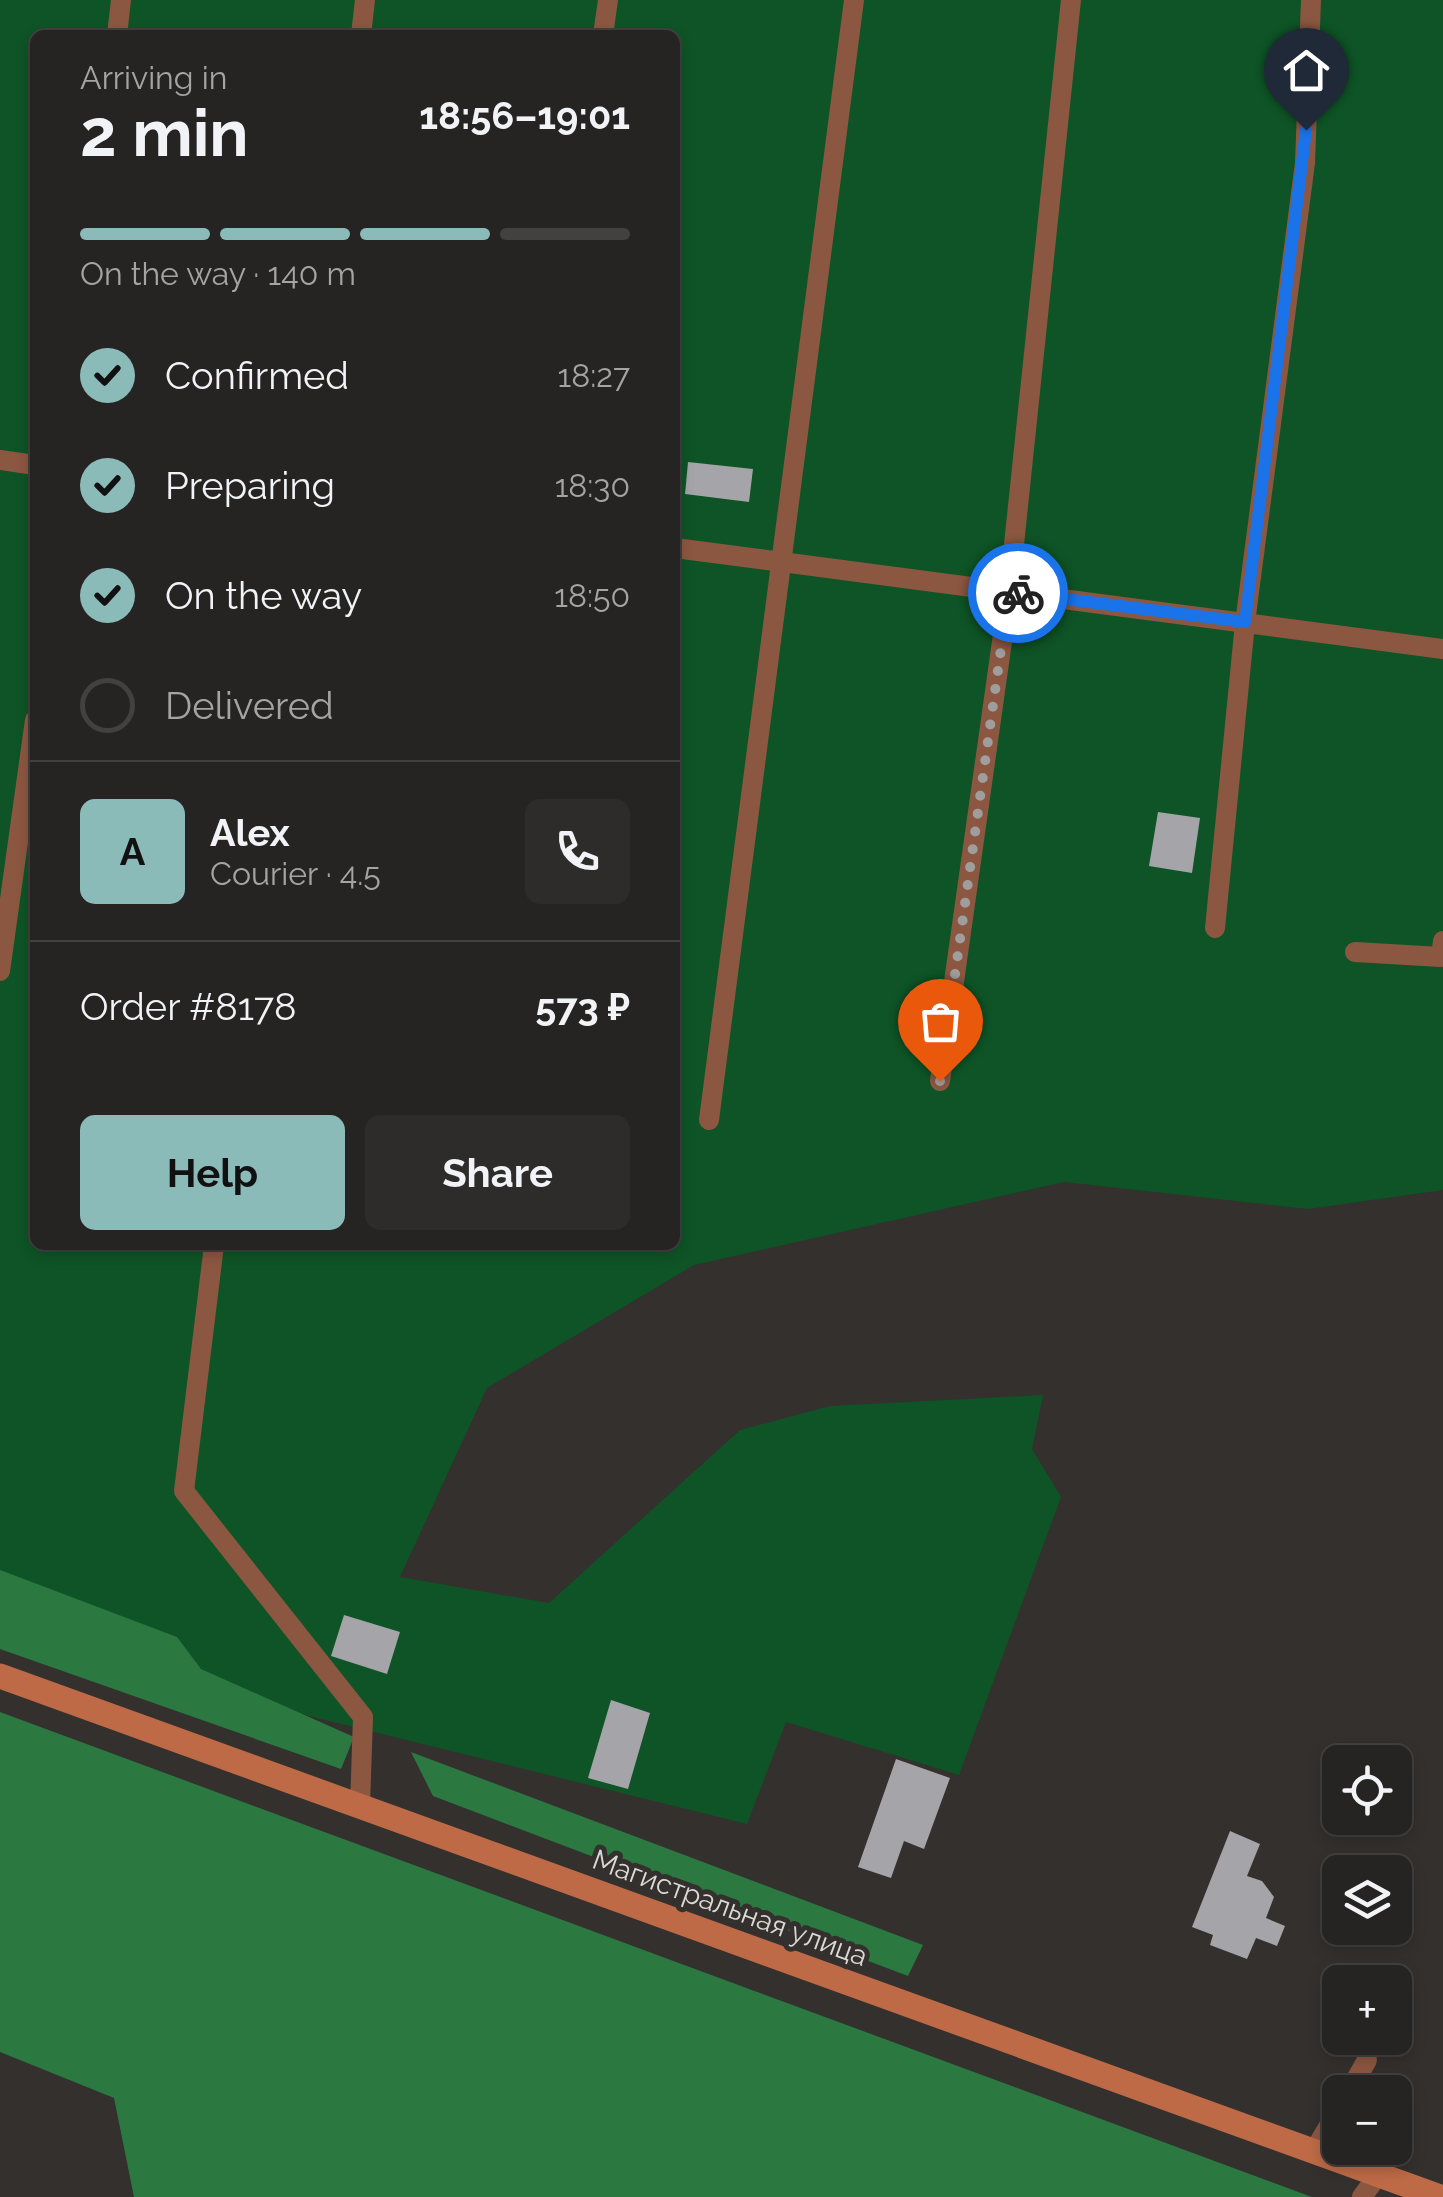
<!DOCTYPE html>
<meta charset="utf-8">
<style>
:root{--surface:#262422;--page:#2e2c2a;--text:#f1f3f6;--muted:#a4a4a5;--line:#424140;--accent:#8bbbb9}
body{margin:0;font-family:Raleway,sans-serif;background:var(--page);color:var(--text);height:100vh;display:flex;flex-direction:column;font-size:38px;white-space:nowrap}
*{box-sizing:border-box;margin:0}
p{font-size:32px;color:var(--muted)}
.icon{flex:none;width:55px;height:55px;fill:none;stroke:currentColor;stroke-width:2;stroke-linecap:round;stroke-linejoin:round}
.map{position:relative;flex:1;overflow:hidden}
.drawer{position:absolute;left:30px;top:30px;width:650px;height:1220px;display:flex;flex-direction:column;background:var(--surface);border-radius:15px;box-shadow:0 5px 15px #0003,0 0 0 2px var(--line)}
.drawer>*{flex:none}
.fabs{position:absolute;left:1322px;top:1745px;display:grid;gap:20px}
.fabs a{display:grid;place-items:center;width:90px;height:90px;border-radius:15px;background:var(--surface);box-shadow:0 5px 15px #0003,0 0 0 2px var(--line);font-size:50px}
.pin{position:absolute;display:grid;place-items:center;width:85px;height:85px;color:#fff;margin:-102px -42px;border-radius:50% 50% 50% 0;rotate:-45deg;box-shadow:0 0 10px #0007}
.pin .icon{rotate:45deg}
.courier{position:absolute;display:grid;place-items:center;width:100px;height:100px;margin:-50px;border:8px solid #1a73e8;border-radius:50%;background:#fff;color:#222;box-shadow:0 2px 12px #0007}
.headline em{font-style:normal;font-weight:700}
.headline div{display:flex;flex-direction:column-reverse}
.headline{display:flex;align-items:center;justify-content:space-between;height:170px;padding:0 50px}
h1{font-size:65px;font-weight:700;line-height:75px}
.bar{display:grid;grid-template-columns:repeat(4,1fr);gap:15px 10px;align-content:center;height:120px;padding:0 50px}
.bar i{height:12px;border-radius:8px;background:var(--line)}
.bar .on{background:var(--accent)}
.bar p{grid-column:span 4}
.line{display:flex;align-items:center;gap:25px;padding:0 50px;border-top:2px solid var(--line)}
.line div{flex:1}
.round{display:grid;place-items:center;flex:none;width:105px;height:105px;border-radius:15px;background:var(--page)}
ol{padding:0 50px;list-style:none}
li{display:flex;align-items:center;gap:30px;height:110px}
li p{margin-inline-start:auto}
li .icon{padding:10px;border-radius:50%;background:var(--accent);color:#111;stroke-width:4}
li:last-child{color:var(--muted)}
li i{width:55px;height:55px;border:5px solid var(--line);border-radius:50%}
.button{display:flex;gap:20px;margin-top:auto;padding:20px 50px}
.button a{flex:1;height:115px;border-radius:15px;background:var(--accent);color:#111;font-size:40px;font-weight:700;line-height:115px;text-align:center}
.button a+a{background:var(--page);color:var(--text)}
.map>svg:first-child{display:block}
</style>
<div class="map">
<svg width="1443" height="2197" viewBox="0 0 1443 2197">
<rect width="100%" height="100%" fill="#33302e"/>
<!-- green -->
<path fill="#0e5426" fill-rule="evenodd" d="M0,0H1443V1190L1308,1209L1064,1182L694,1265L487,1388L400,1577L549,1603L740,1430L830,1406L1043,1395L1032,1449L1061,1497L959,1775L786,1722L747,1824L147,1676L0,1619ZM35,35H675V1245H35Z"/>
<!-- forest -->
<g fill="#2b7841">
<path d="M0,1570L177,1637L201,1669L354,1737L341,1769L0,1649Z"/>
<path d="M0,1712L1312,2197H134L114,2098L0,2052Z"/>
<path d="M411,1752L923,1945L908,1976L433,1796Z"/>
</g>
<!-- building -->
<g fill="#a4a4a9">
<path d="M688,462L753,469L749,502L685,494Z"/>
<path d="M1158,812L1200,818L1192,873L1149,866Z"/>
<path d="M344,1615L400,1632L387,1674L331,1656Z"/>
<path d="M611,1700L650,1713L628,1789L588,1778Z"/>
<path d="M896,1759L950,1778L924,1849L904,1841L891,1878L858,1867Z"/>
<path d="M1230,1831L1260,1844L1247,1876L1262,1881L1274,1897L1266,1918L1285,1926L1277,1946L1256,1938L1247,1959L1210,1945L1213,1935L1192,1927Z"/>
</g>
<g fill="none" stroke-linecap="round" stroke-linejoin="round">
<!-- lane -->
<g stroke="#8c5741" stroke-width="20">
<path d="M117,35L121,0"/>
<path d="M361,35L365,0"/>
<path d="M603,35L608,0"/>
<path d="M0,460L35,465"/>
<path d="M675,548L1443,649"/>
<path d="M1215,928L1245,623L1305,163L1311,0"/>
<path d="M1355,952L1441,957L1443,941"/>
<path d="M0,971L35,720"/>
<path d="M940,1081L1009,592L1071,0"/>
<path d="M709,1120L854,0"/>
<path d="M214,1245L184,1491L363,1717L360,1806"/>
<path d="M1349,2092L1367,2060"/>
<path d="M1314,2151L1340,2107"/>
<path d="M1362,2197L1378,2175"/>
</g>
<!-- secondary -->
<path stroke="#be6a47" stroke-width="25" d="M0,1676L1440,2197"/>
</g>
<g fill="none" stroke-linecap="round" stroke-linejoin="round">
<!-- done -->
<path stroke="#a09e9c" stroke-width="10" stroke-dasharray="0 18" d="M940,1081L1009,592L1018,593"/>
<!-- route -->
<path stroke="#1a73e8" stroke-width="12" d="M1018,593L1245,622L1306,130"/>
</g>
<g text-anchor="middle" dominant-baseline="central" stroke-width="10" stroke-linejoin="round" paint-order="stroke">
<!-- street labels -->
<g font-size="28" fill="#dbd9d7" stroke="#33302e">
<text transform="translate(730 1908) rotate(20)">Магистральная улица</text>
</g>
</g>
</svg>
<div class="fabs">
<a><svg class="icon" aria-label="locate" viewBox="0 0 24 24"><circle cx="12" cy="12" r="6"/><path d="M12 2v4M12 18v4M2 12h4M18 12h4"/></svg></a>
<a><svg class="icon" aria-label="layers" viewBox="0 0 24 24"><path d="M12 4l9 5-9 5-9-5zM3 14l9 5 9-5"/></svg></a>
<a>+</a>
<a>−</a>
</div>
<div class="pin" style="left:940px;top:1081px;background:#ea580c"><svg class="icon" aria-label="bag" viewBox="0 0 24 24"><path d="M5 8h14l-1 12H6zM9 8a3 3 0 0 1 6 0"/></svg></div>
<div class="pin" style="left:1306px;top:130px;background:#1f2937"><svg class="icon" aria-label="home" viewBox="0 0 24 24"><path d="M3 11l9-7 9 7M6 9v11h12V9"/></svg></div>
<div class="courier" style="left:1018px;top:593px"><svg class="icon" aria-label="bike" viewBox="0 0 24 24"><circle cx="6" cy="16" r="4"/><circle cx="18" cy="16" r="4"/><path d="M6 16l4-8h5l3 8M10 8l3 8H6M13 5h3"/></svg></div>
<section class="drawer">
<div class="headline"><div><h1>2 min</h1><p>Arriving in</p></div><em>18:56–19:01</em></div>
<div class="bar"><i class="on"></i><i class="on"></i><i class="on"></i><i></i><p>On the way · 140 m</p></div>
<ol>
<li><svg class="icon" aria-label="check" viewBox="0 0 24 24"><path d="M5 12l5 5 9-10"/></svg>Confirmed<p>18:27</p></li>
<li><svg class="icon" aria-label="check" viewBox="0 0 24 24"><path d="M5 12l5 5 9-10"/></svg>Preparing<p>18:30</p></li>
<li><svg class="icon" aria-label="check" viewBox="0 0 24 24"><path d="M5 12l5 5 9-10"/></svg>On the way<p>18:50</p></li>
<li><i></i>Delivered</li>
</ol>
<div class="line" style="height:180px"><b class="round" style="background:var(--accent);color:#111">A</b><div><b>Alex</b><p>Courier · 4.5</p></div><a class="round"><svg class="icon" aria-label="phone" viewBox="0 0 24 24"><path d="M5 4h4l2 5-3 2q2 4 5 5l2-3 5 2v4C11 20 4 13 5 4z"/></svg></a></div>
<div class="line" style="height:130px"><div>Order #8178</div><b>573 ₽</b></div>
<div class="button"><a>Help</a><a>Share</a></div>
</section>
</div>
